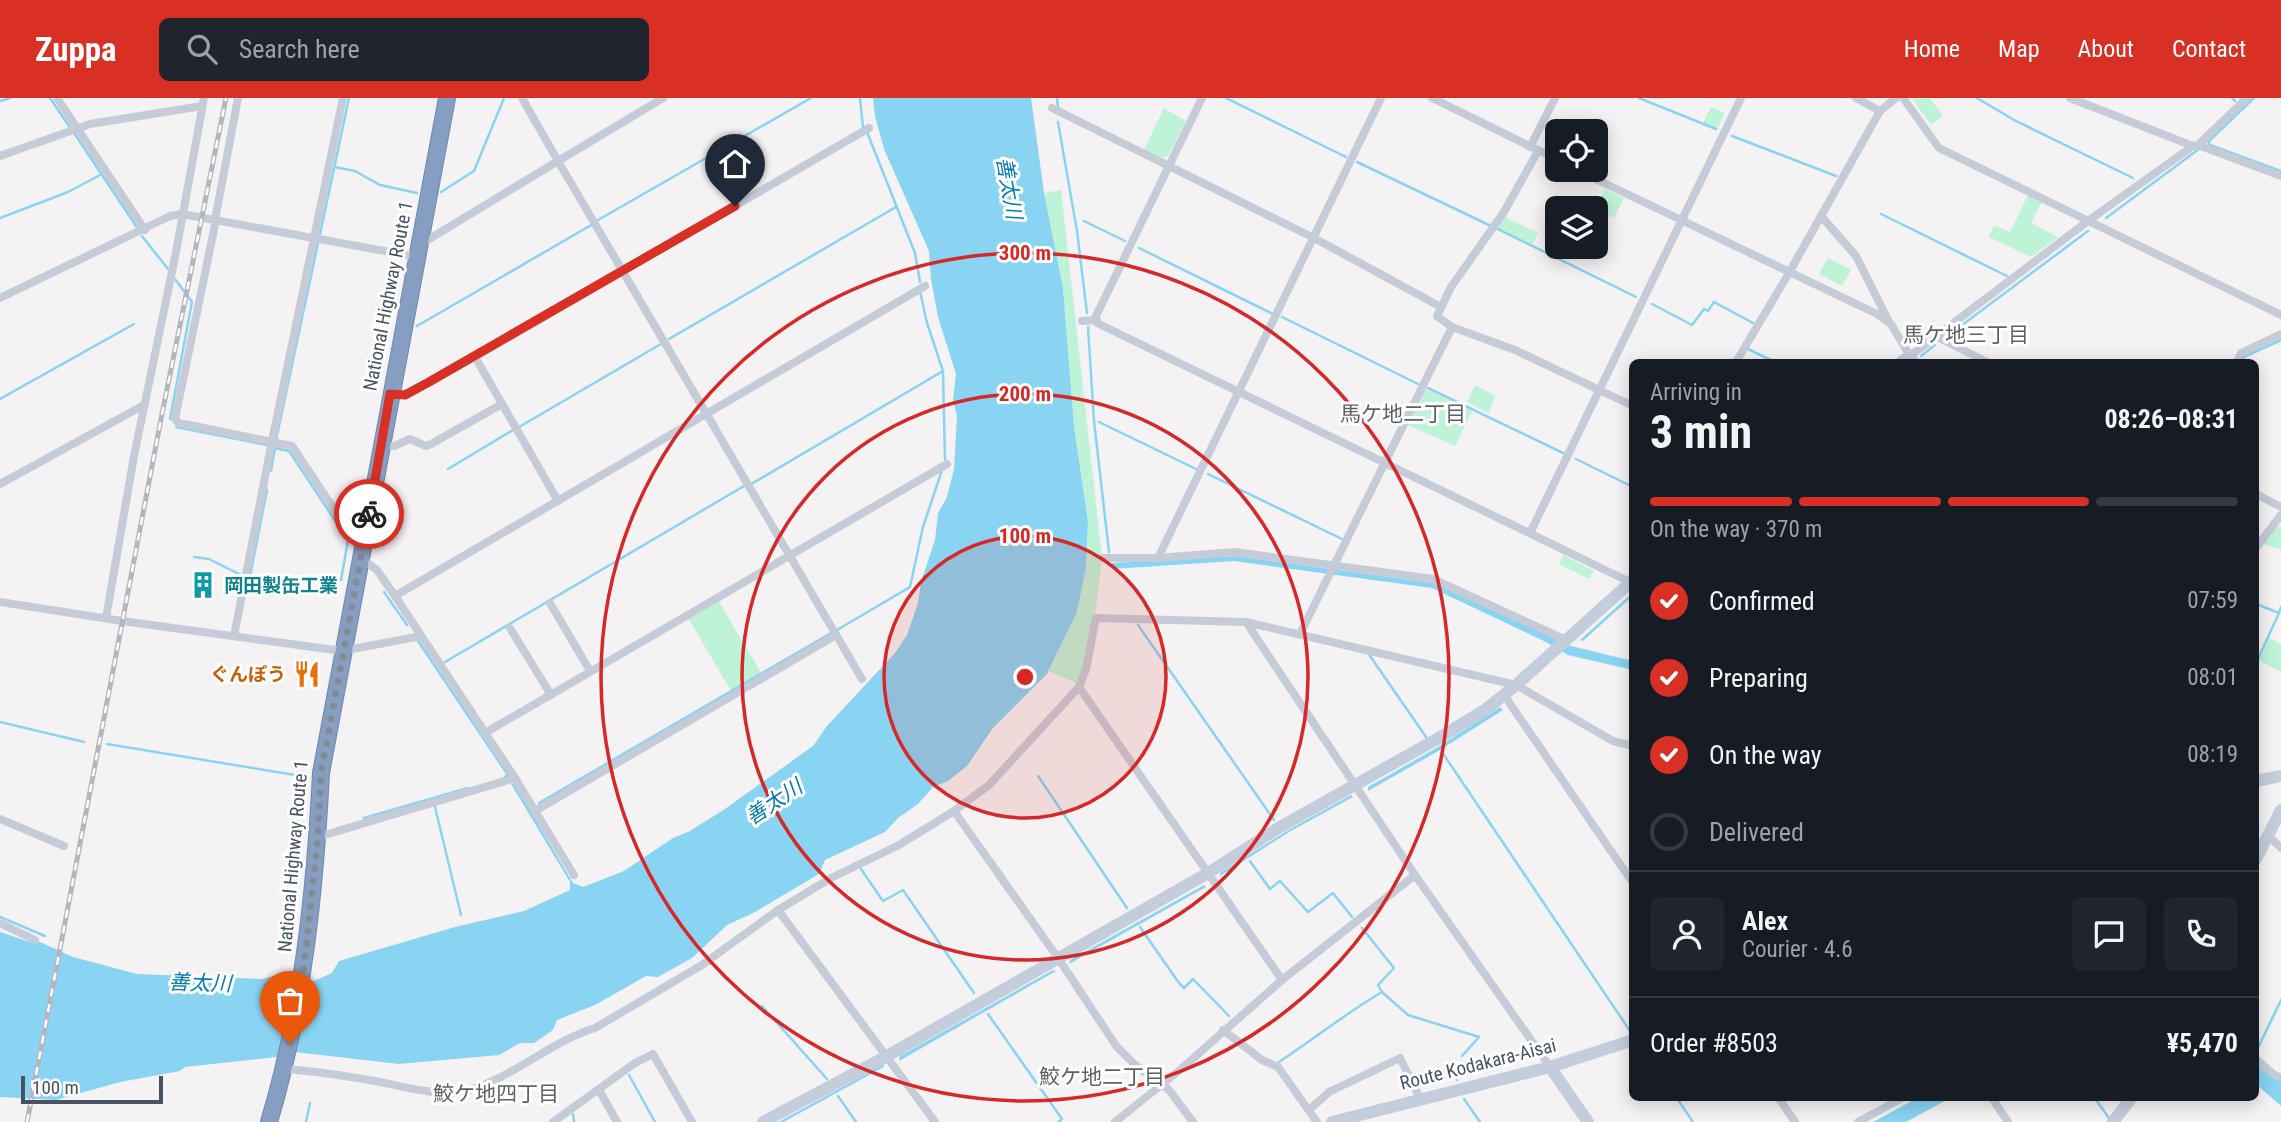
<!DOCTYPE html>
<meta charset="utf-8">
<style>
:root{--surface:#171b24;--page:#20242c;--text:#f1f3f6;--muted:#9ea1a6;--line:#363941;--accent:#d93025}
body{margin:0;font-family:"Roboto Condensed","Noto Sans JP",sans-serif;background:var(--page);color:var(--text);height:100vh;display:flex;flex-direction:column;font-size:26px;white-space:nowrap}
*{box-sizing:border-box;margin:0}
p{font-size:23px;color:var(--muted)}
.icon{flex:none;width:38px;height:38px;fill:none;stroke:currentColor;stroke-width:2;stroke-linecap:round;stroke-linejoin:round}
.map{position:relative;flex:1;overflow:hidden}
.panel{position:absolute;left:1629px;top:261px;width:630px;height:742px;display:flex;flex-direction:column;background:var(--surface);border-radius:10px;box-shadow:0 4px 18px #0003}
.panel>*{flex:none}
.tools{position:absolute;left:1545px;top:21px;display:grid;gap:14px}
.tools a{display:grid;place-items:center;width:63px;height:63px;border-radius:10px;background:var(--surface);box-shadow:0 4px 18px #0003;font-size:35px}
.scale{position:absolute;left:21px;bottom:18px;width:142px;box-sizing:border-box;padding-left:7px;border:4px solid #485361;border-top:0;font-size:19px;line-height:24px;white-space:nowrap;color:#485361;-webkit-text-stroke:5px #fff;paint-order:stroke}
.pin{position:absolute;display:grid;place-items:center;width:60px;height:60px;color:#fff;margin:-72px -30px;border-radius:50% 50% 50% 0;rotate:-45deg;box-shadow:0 0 7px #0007}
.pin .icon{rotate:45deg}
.courier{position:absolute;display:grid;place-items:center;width:70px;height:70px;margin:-35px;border:5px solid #d93025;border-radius:50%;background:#fff;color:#222;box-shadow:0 2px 9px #0007}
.overview em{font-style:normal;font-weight:700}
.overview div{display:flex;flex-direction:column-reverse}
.overview{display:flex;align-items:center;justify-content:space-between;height:119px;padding:0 21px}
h1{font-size:46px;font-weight:700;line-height:52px}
.bar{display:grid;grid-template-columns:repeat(4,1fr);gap:10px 7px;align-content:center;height:84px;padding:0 21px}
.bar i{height:9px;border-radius:5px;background:var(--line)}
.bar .active{background:var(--accent)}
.bar p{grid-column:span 4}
.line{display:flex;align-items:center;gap:18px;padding:0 21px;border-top:2px solid var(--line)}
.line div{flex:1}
.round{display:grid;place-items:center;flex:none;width:74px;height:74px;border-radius:10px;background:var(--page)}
ol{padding:0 21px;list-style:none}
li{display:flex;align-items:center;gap:21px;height:77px}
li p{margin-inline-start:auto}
li .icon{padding:7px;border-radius:50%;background:var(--accent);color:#fff;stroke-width:4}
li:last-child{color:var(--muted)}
li i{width:38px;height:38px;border:4px solid var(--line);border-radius:50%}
header{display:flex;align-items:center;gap:42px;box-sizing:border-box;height:98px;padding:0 35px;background:var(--accent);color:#fff}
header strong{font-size:33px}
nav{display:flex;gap:38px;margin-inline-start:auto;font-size:24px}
.search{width:490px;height:63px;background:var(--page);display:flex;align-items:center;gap:18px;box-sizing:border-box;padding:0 24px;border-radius:10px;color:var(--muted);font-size:26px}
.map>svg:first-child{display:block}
</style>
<header>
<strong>Zuppa</strong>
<div class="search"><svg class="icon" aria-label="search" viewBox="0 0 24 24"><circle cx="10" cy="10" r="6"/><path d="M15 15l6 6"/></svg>Search here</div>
<nav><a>Home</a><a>Map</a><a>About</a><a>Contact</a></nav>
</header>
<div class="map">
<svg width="2281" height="1024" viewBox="0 0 2281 1024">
<rect width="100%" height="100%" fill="#f4f2f2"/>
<!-- green -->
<g fill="#bff3d8">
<path d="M1916,0H1930L1943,18L1931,27L1913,2Z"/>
<path d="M1711,9L1725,15L1718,30L1703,25Z"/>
<path d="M1164,10L1186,23L1168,58L1161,60L1144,52Z"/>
<path d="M1605,91L1624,100L1614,120L1596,111Z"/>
<path d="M1061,92L1102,460C1097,502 1093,545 1078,586L1049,573L1077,514L1086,470L1088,423L1074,329L1063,190L1044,95Z"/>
<path d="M2028,97L2042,104L2031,125L2058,139L2031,159L1989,139L1994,127L2010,134Z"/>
<path d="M1505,119L1538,135L1531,149L1496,132Z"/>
<path d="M1828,160L1851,172L1842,188L1819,176Z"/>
<path d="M1475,287L1496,298L1488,315L1467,304Z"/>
<path d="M1426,291L1472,313L1455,348L1408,327Z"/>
<path d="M2277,427L2281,429V452L2263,446Z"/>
<path d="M1563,457L1594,473L1589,481L1559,466Z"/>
<path d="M718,502L761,575L731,593L688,520Z"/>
<path d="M2269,540L2281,546V574L2258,562Z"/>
</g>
<!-- water -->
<g fill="#89d3f3">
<path d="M873,0H1031L1044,95L1063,190L1074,329L1088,423L1086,470L1077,514L1047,576L993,630L967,668L948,683L933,689L918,706L898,720L885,734L825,762L819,776L753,815L727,827L692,860L658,879L646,878L595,907L557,922L553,932L534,945H520L499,957L399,966L295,954L276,959L185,969L180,973L120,984L56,1002L0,999V834L33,845L40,844L73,859L137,876L263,881C282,874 295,877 314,883L332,875L339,863L455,829L524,813L570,792V784L511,686L514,685L573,785L583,789L624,773L673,740L690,733L725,711L813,648L827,628L895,555L907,537L918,505L921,484L935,442L938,415L947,399L954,371L957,318L953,302L956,276L938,219L931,181L929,153L884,51L875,18Z"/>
<path d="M1235,458L1433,485L1571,548L1633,563V572L1568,557L1546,544L1432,490L1234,463L1112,471V465Z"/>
<path d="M1500,609L1503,612L1440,652L1368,693V689L1438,649Z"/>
<path d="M1351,697L1353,699L1291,733L1220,778V775L1290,731Z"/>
<path d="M1204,787L1206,789L1069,866L1070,862Z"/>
<path d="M1053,872L1056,873L899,963L900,958Z"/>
<path d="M2256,965L2281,983V1008L2256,986Z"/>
<path d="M1919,999H1952L1906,1024H1873Z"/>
</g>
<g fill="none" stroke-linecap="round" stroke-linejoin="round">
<!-- stream -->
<g stroke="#89d3f3" stroke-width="2.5">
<path d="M50,0L69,28"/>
<path d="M860,0L863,29"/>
<path d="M1057,0L1058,9"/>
<path d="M1226,0L1346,59"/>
<path d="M1639,0L1716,31"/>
<path d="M1977,0L2014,22L2133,80"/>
<path d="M2232,0L2235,3"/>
<path d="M2254,0L2208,44L2210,47L2281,73"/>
<path d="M0,3L10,0"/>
<path d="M1058,24L1077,133L1087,215"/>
<path d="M867,34L915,155L920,184"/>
<path d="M74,35L138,131"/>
<path d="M1732,38L1836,78"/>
<path d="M1357,64L1491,128"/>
<path d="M334,69L355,73L380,87L417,95"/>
<path d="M441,94L474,73L504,0"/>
<path d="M1881,116L2007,178"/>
<path d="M0,120L68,94L102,76"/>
<path d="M2106,120L2199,51"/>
<path d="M598,122L811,0"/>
<path d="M1084,123L1125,143"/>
<path d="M1498,131L1636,199"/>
<path d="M320,136L349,0"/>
<path d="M142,138L168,171"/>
<path d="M1139,150L1273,216"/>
<path d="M920,193L927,225L943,273L945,361"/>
<path d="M1652,206L1692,227L1704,211L1708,213L1714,204L1753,225"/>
<path d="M1282,219L1418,286"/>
<path d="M417,228L593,126"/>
<path d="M1088,229L1094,323L1109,454"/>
<path d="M1946,239L2088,133"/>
<path d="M669,241L896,109"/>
<path d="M1748,251L1775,264"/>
<path d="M1921,258L1935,247"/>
<path d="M2242,264L2244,259L2281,242"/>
<path d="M1428,290L1563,355"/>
<path d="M0,301L134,226"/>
<path d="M170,321L192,204L175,181"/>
<path d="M1099,324L1196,371"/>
<path d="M176,329L267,347"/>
<path d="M519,329L661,246"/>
<path d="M276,342L318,145"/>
<path d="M1576,361L1633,389"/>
<path d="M448,371L513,332"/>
<path d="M271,373L275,350"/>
<path d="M1208,376L1342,441"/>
<path d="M753,385L943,273"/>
<path d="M267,392L250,478L341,482L348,442L289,353L274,350"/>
<path d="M194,459L209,461L241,477"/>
<path d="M384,494L407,527"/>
<path d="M2256,506L2279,515L2281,509"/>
<path d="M1138,527L1274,722"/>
<path d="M837,532L910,489L923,429L942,372"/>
<path d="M1582,542L1633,496"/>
<path d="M418,543L508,677L505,679"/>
<path d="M1370,558L1426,639"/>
<path d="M445,564L744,388"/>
<path d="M2256,565L2279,515"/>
<path d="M0,624L84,644"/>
<path d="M107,646L301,678"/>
<path d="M1444,657L1630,933"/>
<path d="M1038,678L1127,810"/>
<path d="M539,705L831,535"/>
<path d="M435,709L461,817"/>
<path d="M364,720L468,690"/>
<path d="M1250,763L1270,791L1280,783L1308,814L1333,795L1352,819"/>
<path d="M861,771L883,803L903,792L974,895"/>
<path d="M0,819L45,838"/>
<path d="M1140,829L1179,885L1184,890L1193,881L1229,918"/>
<path d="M1362,830L1394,870L1378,887L1382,894L1408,917L1479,939L1462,958"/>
<path d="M762,908L827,981"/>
<path d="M988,916L1062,1021L1058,1024"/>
<path d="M2257,952L2281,902"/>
<path d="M1279,964C1314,941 1346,915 1382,894"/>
<path d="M1453,969L1457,982"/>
<path d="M629,977L655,1024"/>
<path d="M838,998L856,1024"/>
<path d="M1676,999L1693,1024"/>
<path d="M2094,999L2109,1020"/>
<path d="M1464,1001L1480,1024"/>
<path d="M573,1016L574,1024"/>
<path d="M306,1024L310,1005"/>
<path d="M781,1024L883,968"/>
</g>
<defs>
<path id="highway" d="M269,1024C303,911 315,793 321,675L447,0"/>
</defs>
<!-- highway casing -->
<use href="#highway" stroke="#7289af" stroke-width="18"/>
<!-- street -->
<g stroke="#c5ccd7" stroke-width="8">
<path d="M57,0L145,132"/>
<path d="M522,0L558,63L663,0"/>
<path d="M1202,0L1096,218L1097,225L1632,485"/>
<path d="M1432,0L1558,62"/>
<path d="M1856,0L1880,13"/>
<path d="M1903,0L1939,50L2281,217"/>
<path d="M2070,0L2193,48L2198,47L2281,78"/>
<path d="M1052,10L1314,140L1441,209"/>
<path d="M2198,47L2247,0"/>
<path d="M1530,49L1555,0"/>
<path d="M1538,53L1504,114L1451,189L1437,218L1452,229L1515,252L1633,308"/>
<path d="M0,58L90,26L202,8"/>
<path d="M1577,72L1877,216L1891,226L1910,258L2088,123L2193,48"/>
<path d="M1821,118L1856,158L1889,224"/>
<path d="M215,122L238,0"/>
<path d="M216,122L175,321L179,325L292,348L348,432L365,438"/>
<path d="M421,146L558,63L862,581"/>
<path d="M0,200L170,118L182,116L417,159"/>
<path d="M1082,223L1097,222"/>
<path d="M1935,238L1987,264"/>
<path d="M475,259L558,403"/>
<path d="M1736,264L1789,175L1880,13L1896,0"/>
<path d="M2237,264L2241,255L2281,236"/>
<path d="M390,296L405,297L475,259L869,30"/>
<path d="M382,348H394L410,341L426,348L431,346L502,306"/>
<path d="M0,386L144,307"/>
<path d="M2256,396L2281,409"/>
<path d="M1530,435L1741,0"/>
<path d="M2256,450L2281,417"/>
<path d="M361,460L377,472L395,498L515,680L574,777"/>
<path d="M1103,460H1158L1381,0"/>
<path d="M1158,460L1235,454L1433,481L1566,542"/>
<path d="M395,498L925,188"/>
<path d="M0,504L122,523L342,553L421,538"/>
<path d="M550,505L590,573"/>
<path d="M106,520L134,358L176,154L204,0"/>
<path d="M1246,524L1415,777L1550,969"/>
<path d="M510,530L551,597"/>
<path d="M1300,536L1452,229"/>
<path d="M234,538L272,343L343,0"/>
<path d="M1079,589L1282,882"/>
<path d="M1504,597L1633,785"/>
<path d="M485,635L947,366"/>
<path d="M535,713L836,537"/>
<path d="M954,713L1058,860L1117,949L1134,966L1169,992L1193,1024"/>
<path d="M0,721L64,748"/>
<path d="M2268,737L2281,750"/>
<path d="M318,739L515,680"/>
<path d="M778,812L935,1024"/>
<path d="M0,825L35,842"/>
<path d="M1223,932L1262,962L1278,969L1317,1024"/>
<path d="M2256,961L2273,976L2281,980"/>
<path d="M285,971C316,973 345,978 375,983C401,988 439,999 465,993C512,981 549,944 595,930L702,867L778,812L831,780L899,747L954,713L989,687L1079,589L1086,571L1096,520L1246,524L1516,587L1613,643L1633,648"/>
<path d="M599,992L617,1024"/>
<path d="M1778,999L1795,1024"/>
<path d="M1991,999L2008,1024"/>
<path d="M1309,1012L1329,994L1400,960L1420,1000"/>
<path d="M553,1024L635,965L653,956L692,1024"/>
<path d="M1115,1024L1181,971L1282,882L1415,777"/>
<path d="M1858,1024L1904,999"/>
</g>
<!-- secondary -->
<g stroke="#c4cddb" stroke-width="12">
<path d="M1901,264L1910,258L1913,264"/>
<path d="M2256,683L2281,678"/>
<path d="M2256,761L2281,712"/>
<path d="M1550,969L1588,1024"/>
<path d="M763,1024L887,958L1208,775L1280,729L1437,641L1485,612L1516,587L1633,482"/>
<path d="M1332,1024L1550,969L1633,942"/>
<path d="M2113,1024L2132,999"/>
</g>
<!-- highway -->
<use href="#highway" stroke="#879ec3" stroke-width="16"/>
<defs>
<path id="rail" d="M27,1024L161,321L226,0"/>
</defs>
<!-- rail casing -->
<use href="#rail" stroke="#b3b6bd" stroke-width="5"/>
<!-- rail -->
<use href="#rail" stroke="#fff" stroke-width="2.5" stroke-dasharray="8" stroke-linecap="butt"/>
</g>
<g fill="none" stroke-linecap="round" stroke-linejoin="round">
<!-- done -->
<path stroke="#848b94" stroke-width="7" stroke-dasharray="0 12.6" d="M290,945L304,869L318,739L321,675L369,416"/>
<!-- route -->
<path stroke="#d93025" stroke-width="9" d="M369,416L390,296L405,297L429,284L735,108"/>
</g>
<!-- distance rings -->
<circle cx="1025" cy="579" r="141" fill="#d62828" fill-opacity=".12"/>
<g fill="none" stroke="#d62828" stroke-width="3.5">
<circle cx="1025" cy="579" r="141"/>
<circle cx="1025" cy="579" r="283"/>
<circle cx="1025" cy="579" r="424"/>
</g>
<!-- icons -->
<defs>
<symbol id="building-bare" viewBox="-9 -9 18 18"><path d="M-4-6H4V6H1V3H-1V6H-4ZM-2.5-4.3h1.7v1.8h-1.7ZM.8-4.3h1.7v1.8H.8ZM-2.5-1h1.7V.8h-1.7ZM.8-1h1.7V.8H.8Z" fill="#0f9aa8" stroke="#fff" stroke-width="2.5" paint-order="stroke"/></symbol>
<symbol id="restaurant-bare" viewBox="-9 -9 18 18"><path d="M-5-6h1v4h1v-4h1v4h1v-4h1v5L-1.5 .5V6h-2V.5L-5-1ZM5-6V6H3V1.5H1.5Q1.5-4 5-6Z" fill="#e8710a" stroke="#fff" stroke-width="2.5" paint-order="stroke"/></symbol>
</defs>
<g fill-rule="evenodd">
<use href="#building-bare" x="184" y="468" width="38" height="38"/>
<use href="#restaurant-bare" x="288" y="557" width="38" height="38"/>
</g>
<g text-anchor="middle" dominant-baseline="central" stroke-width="6" stroke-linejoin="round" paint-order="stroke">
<!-- street labels -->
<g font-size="19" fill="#485361" stroke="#fff">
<text transform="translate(388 198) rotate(-79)">National Highway Route 1</text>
<text transform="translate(293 758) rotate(-85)">National Highway Route 1</text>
<text transform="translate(1478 966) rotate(-14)">Route Kodakara-Aisai</text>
</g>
<!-- culture labels -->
<g font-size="19" font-weight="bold" fill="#0d838f" stroke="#fff" text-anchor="start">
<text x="224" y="487">岡田製缶工業</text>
</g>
<!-- food labels -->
<g font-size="19" font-weight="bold" fill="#c56008" stroke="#fff" text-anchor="end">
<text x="286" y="576">ぐんぽう</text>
</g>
<!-- water labels -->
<g font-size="21" font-style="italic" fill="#027cb2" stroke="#fff">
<text transform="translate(1009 90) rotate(80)">善太川</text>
<text transform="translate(774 704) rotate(-34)">善太川</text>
<text transform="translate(200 885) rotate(2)">善太川</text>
</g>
<!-- neighbourhood labels -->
<g font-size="21" fill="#5e6167" stroke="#fff">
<text x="1966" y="237">馬ケ地三丁目</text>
<text x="1403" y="316">馬ケ地二丁目</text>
<text x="1102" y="979">鮫ケ地二丁目</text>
<text x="496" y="996">鮫ケ地四丁目</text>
</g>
</g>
<circle cx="1025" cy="579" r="10" fill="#d62828" stroke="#fff" stroke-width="3.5"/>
<g font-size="21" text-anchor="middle" font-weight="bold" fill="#d62828" stroke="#fff" stroke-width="6" stroke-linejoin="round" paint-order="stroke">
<text x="1025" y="162">300 m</text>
<text x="1025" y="303">200 m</text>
<text x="1025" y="445">100 m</text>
</g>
</svg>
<div class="tools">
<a><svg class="icon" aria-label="locate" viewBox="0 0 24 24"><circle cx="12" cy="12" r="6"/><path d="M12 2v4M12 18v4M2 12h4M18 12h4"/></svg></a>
<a><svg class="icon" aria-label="layers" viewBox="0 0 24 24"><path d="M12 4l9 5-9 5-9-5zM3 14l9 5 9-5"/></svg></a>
</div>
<div class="scale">100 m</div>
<div class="pin" style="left:290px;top:945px;background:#ea580c"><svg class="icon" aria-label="bag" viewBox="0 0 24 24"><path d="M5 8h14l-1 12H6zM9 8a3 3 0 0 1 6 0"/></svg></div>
<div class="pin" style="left:735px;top:108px;background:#1f2937"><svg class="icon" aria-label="home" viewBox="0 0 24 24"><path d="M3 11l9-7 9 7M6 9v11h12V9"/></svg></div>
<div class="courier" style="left:369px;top:416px"><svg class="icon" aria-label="bike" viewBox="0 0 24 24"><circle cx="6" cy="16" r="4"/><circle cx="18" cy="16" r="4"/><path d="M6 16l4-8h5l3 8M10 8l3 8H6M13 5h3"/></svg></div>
<section class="panel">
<div class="overview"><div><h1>3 min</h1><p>Arriving in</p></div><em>08:26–08:31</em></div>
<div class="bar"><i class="active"></i><i class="active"></i><i class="active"></i><i></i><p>On the way · 370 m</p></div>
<ol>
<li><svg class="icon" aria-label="check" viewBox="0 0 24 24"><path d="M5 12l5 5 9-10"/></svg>Confirmed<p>07:59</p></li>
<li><svg class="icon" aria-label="check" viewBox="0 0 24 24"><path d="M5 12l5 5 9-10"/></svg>Preparing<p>08:01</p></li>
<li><svg class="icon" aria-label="check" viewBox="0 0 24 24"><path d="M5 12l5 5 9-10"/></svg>On the way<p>08:19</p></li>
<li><i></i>Delivered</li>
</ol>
<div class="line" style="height:126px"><a class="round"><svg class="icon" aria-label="person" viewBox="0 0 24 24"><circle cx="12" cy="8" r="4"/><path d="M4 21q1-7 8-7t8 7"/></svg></a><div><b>Alex</b><p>Courier · 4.6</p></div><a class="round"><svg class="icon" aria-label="chat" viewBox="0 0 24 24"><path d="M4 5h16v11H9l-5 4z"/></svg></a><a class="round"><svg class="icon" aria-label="phone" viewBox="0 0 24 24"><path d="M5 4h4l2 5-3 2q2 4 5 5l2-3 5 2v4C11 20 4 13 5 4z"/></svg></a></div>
<div class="line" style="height:91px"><div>Order #8503</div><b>¥5,470</b></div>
</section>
</div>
